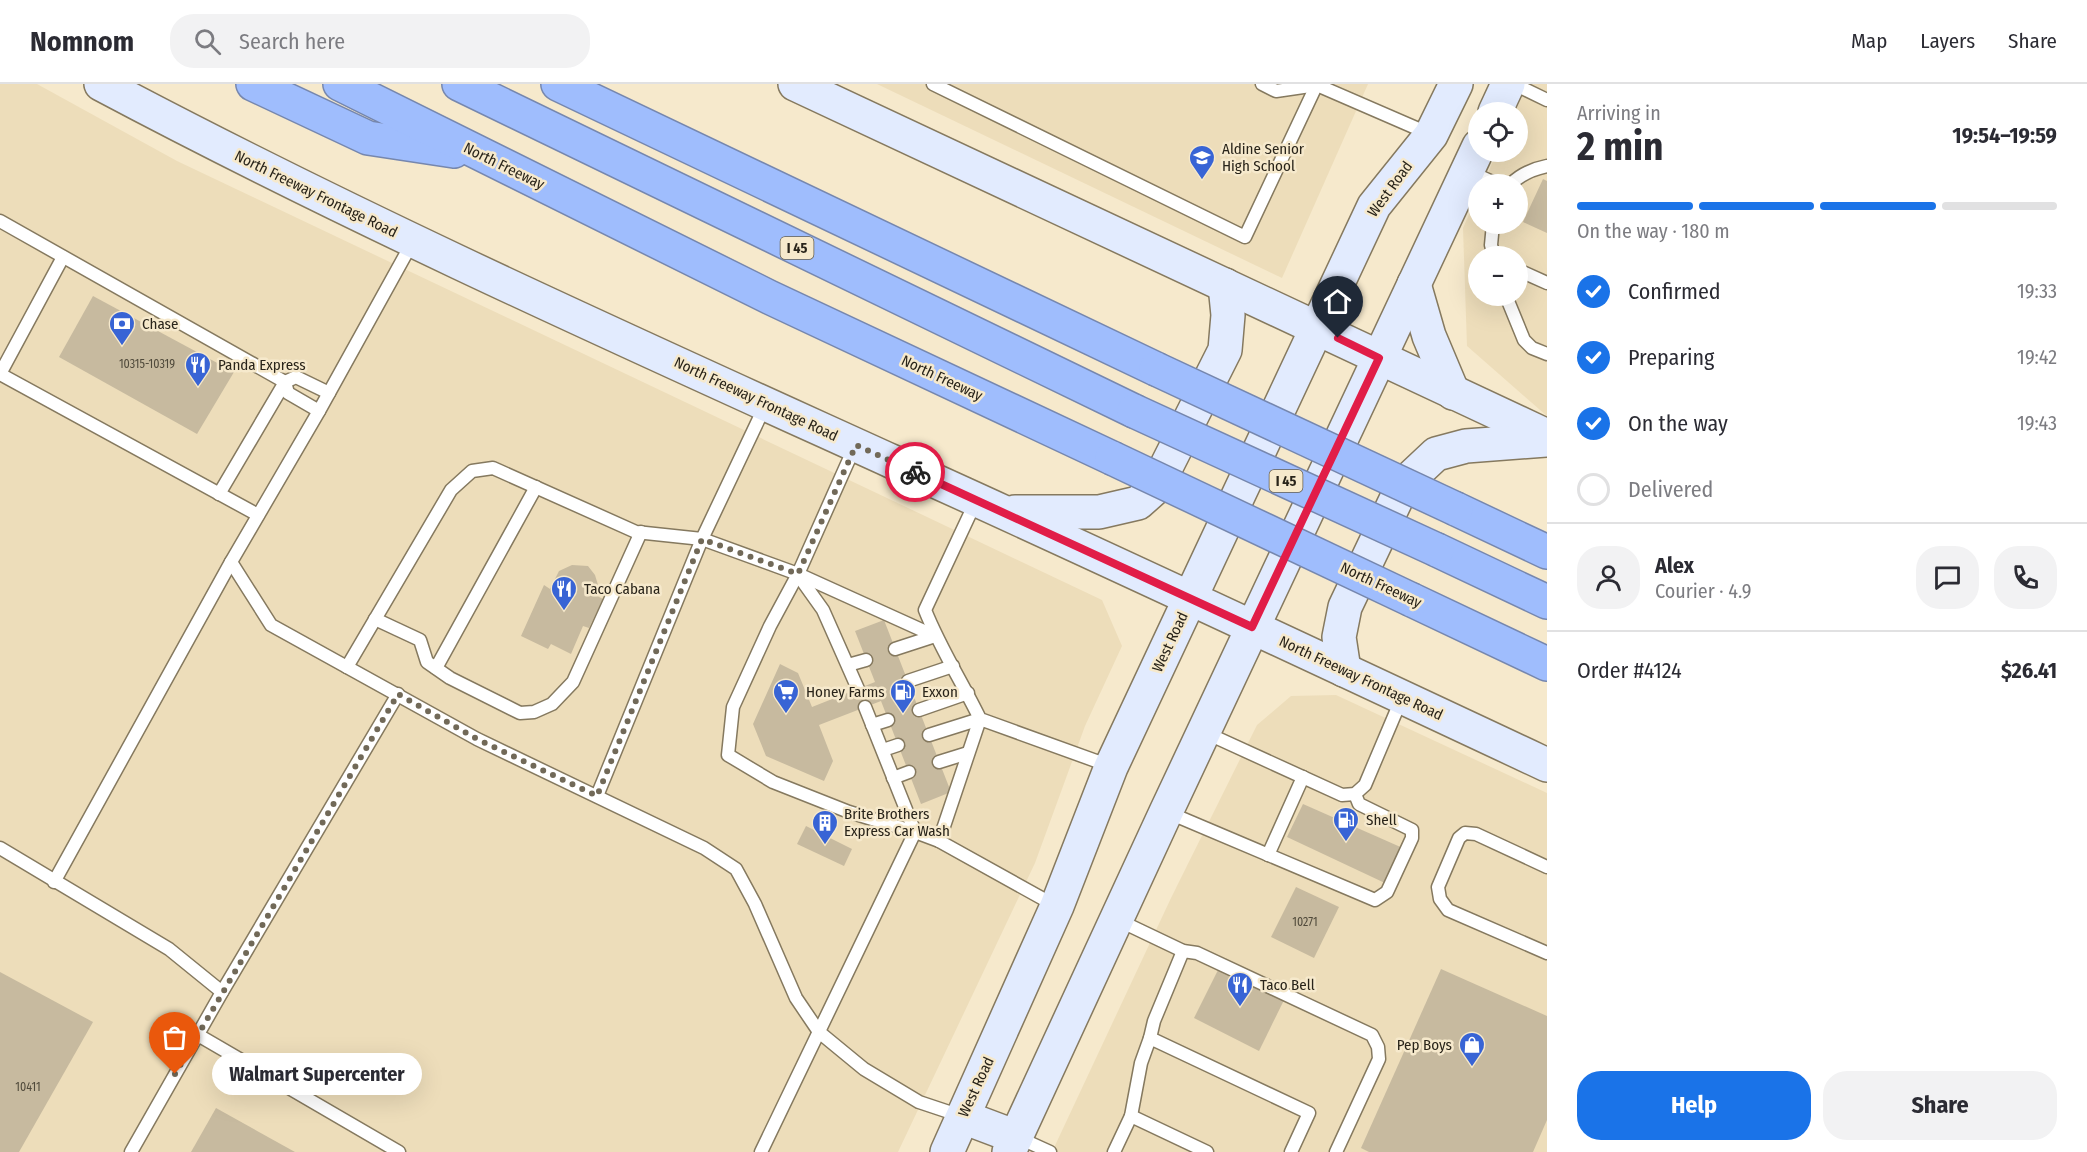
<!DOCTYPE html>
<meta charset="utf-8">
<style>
:root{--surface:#fff;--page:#f2f2f3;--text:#2b2b33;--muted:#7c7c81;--line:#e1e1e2;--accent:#1a73e8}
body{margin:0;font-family:"Fira Sans Condensed",sans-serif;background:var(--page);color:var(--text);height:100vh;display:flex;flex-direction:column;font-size:22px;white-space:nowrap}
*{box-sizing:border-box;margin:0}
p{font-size:20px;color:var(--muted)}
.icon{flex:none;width:33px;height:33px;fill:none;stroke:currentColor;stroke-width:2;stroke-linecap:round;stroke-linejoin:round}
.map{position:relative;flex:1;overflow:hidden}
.drawer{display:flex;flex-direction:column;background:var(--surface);width:540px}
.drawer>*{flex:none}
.controls{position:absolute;left:1468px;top:18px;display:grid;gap:12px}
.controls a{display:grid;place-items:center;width:60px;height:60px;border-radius:50%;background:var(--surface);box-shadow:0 6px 24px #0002;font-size:30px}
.pin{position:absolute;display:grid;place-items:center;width:51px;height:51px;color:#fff;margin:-62px -26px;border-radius:50% 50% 50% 0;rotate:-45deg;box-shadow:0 0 6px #0007}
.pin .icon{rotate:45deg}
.courier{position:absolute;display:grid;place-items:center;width:60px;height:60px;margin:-30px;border:4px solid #e11d48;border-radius:50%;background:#fff;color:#222;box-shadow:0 2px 8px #0007}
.bubble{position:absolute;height:42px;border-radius:21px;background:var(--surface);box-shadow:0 6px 24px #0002;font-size:20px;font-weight:700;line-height:42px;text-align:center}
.headline em{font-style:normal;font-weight:700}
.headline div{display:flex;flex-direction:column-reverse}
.headline{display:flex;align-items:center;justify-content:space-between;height:102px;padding:0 30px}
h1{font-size:39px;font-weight:700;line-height:45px}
.bar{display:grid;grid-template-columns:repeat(4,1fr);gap:9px 6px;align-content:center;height:72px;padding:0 30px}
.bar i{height:8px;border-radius:4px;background:var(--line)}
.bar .selected{background:var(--accent)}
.bar p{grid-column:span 4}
.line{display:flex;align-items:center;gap:15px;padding:0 30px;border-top:2px solid var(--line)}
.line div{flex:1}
.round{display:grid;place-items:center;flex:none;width:63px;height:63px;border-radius:24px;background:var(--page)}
ol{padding:0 30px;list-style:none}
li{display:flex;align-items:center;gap:18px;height:66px}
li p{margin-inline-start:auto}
li .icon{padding:6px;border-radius:50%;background:var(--accent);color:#fff;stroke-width:4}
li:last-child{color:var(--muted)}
li i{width:33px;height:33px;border:3px solid var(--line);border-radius:50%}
.primary-button{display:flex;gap:12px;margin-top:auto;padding:12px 30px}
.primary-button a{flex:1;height:69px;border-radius:24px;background:var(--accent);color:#fff;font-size:24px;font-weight:700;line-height:69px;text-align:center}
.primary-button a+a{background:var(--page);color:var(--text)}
header{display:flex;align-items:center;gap:36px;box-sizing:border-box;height:84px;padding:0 30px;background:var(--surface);border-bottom:2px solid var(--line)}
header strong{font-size:28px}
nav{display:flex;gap:33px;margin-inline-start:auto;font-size:21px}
.search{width:420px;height:54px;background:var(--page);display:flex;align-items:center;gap:15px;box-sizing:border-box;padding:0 21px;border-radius:24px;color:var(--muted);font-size:22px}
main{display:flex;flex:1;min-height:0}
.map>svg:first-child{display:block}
</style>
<header>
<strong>Nomnom</strong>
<div class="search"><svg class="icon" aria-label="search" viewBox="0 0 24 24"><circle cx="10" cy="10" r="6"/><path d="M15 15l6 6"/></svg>Search here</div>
<nav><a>Map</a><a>Layers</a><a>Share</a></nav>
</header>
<main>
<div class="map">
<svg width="1547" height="1068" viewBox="0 0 1547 1068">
<rect width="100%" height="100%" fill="#f6e9cc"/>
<!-- built -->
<g fill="#edddba" fill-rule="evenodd">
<path d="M0,0H37L177,77L1102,516L1122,562L1085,642L1035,779L898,1068H0Z"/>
<path d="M877,0H1368L1282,194Z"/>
<path d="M1528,0H1547V332L1467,262L1463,144L1479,108V140H1518V100H1483L1497,68H1518V28H1515ZM1479,172H1518V212H1479Z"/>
<path d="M1336,611L1547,709V1068H1052L1171,814L1257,641L1291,612Z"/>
</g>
<!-- building -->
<g fill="#c7ba9f">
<path d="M1543,95L1547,97V149L1523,138Z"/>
<path d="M93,212L234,288L197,350L59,273Z"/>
<path d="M572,481L588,482L595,491L598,501L595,511L603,515L589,544L583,542L571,570L551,560L548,565L521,552L544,501L550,505L559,487Z"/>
<path d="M884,536L951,708L921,720L881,617L819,641L833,677L824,697L766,672L753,640L780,580L798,589L812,623L875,598L855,547Z"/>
<path d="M1303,720L1405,765L1387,800L1287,753Z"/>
<path d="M806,742L852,765L844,782L797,760Z"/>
<path d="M1296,803L1339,823L1314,874L1271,853Z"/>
<path d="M1220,882L1285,914L1259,967L1194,934Z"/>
<path d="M1441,885L1547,932V1036L1533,1068H1369L1361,1064Z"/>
<path d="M0,888L93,938L19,1068H0Z"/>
<path d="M216,1024L295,1068H191Z"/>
</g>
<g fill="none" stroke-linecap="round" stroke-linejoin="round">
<defs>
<g id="lane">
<path d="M933,0L1245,153L1317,0"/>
<path d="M1262,0L1276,7L1317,1L1430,50"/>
<path d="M1514,0L1547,16"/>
<path d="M1468,87L1497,100"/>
<path d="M1511,100C1521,90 1532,85 1547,82"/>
<path d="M0,137L285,298L288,309L319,327"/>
<path d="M1493,140L1491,161L1494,172"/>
<path d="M412,159L319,327L231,478L271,541L477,655L704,764L736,785L755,820L796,914L819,948L864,985L919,1018L961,1032"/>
<path d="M1518,186L1547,199"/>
<path d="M1506,212L1524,256L1532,264L1547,270"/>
<path d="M0,290L258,431"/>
<path d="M0,290L63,173"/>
<path d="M219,410L285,298L296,293L329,309"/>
<path d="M976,417L925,526C940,564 962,598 980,635L1110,682"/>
<path d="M798,490L770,542L733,623L728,671L773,698L849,728L915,748"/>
<path d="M798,490L935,552"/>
<path d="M798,491L823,526L858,605"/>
<path d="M375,535L420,556L427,578L450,594L520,629L534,628L552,620L573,598L641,448"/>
<path d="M895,565L935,552"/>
<path d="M848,581L866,576"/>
<path d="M347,583L451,406L472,387L493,384L636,448L702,455L798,490L855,362"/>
<path d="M436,584L536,403"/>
<path d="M908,597L953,582"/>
<path d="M865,623L915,748"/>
<path d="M919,626L968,609"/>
<path d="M872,641L888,636"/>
<path d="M1204,648L1342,711L1355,710L1365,701L1401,616"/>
<path d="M929,651L980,635"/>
<path d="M883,666L898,661"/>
<path d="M939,678L968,669"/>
<path d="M893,694L909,688"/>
<path d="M597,712L702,455L765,322"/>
<path d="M1167,728L1375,816L1387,808L1412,754V746L1359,720L1355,710"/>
<path d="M939,757L980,635"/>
<path d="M0,764L169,865L222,908"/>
<path d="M1268,771L1303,693"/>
<path d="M1547,783L1476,750L1465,749L1459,754L1438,803L1440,815L1448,826L1547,869"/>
<path d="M54,798L231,478"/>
<path d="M1118,836L1183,867L1197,869L1372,951L1378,963L1379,975L1336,1068"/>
<path d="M198,951L399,1068"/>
<path d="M1150,954L1154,937L1183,867"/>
<path d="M1131,1032L1207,1068"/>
<path d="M1017,1053L1050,1068"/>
<path d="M131,1068L222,908L398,610"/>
<path d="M761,1068L915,748L939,757L1056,822"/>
<path d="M1114,1068L1131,1032L1141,979L1150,954L1309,1029L1291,1068"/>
</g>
<g id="secondary">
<path d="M101,0C359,137 625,256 891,377C1111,476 1329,579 1547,681"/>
<path d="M795,0L1547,352"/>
<path d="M1495,28L1508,0"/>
<path d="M1414,200L1429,252L1453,309"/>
<path d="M1015,428H1099L1138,419L1156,403L1225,266L1228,231L1225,201"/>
<path d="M1344,586L1339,553L1345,523L1403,401L1436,370L1466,362L1547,356"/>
<path d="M963,1033L1016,1053"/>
<path d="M947,1068L1057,822L1111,683L1374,122L1431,51L1456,0"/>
<path d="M1009,1068L1166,728L1479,62"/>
</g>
<g id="highway">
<path d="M253,0L368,54L454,67"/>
<path d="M340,0L769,213L1112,374"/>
<path d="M459,0L1134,327"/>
<path d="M558,0L1156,285"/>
<path d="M1456,425L1547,468"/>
<path d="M1437,466L1547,518"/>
<path d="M1412,516L1547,580"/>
</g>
</defs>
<!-- lane casing -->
<use href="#lane" stroke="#85795f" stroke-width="15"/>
<!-- secondary casing -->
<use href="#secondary" stroke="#85795f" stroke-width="36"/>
<!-- highway casing -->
<use href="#highway" stroke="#7687ae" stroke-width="36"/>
<!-- lane -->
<use href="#lane" stroke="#fff" stroke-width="12"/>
<!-- secondary -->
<use href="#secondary" stroke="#e2ebfe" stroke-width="33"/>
<!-- highway -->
<use href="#highway" stroke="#9fbdfd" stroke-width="33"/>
<defs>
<g id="highway-bridge">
<path d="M1156,285L1456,425"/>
<path d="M1134,327L1437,466"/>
<path d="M1112,374L1412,516"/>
</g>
</defs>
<!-- highway-bridge casing -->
<use href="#highway-bridge" stroke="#7687ae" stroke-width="36" stroke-linecap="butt"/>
<!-- highway-bridge -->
<use href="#highway-bridge" stroke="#9fbdfd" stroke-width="33"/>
</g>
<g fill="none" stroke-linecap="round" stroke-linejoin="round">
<!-- done -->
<path stroke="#716958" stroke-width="6" stroke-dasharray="0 10.8" d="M175,990L398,610L477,655L597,712L702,455L798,490L856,361L915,388"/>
<!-- route -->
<path stroke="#e11d48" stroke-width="8" d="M915,388L1252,543L1379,274L1338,254"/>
</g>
<!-- icons -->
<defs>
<symbol id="school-pin" viewBox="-11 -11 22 30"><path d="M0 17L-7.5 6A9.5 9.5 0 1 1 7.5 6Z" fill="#3864d5" stroke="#f6e9cc"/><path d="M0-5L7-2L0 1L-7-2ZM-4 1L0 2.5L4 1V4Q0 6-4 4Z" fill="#fff"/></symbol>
<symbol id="bank-pin" viewBox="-11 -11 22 30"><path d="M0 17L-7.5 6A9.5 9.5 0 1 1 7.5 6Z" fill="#3864d5" stroke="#f6e9cc"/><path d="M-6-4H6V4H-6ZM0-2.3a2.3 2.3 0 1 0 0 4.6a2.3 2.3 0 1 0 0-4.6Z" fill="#fff"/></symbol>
<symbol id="restaurant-pin" viewBox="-11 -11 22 30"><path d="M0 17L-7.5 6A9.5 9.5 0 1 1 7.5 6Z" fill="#3864d5" stroke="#f6e9cc"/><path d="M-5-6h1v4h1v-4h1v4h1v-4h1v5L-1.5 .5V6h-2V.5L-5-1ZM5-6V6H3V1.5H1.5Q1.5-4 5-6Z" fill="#fff"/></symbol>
<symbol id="supermarket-pin" viewBox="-11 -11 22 30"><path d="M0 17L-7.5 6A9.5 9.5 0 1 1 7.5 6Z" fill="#3864d5" stroke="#f6e9cc"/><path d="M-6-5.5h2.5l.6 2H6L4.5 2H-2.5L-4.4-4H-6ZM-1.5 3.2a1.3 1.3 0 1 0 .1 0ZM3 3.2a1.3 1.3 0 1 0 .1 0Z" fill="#fff"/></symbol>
<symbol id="fuel-pin" viewBox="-11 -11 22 30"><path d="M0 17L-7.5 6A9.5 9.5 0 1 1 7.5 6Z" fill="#3864d5" stroke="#f6e9cc"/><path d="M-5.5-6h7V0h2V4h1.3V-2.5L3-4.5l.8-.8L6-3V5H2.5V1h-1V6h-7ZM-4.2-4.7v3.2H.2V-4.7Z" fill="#fff"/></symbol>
<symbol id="building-pin" viewBox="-11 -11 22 30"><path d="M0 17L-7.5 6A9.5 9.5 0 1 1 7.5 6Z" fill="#3864d5" stroke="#f6e9cc"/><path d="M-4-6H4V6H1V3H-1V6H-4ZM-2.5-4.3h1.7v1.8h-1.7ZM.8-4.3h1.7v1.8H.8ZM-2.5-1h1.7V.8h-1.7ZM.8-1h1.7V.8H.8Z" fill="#fff"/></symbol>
<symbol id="shop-pin" viewBox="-11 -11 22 30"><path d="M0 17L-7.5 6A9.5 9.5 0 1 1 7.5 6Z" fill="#3864d5" stroke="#f6e9cc"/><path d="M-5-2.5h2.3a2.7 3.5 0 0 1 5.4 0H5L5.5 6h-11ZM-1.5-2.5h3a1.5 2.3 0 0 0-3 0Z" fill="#fff"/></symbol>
</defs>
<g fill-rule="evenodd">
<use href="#school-pin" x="1187" y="59" width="30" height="40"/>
<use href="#bank-pin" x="107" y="225" width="30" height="40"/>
<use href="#restaurant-pin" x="183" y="266" width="30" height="40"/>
<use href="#restaurant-pin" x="549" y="490" width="30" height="40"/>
<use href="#supermarket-pin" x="771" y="593" width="30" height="40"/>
<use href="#fuel-pin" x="888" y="593" width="30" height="40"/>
<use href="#fuel-pin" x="1331" y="721" width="30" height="40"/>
<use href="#building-pin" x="810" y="724" width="30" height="40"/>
<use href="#restaurant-pin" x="1225" y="886" width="30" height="40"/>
<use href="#shop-pin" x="1457" y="946" width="30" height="40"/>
</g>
<g text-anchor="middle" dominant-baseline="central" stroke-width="5" stroke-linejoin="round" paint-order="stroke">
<!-- number labels -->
<g font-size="12" fill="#504a3b">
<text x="147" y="280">10315-10319</text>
<text x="1305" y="838">10271</text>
<text x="28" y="1003">10411</text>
</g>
<!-- shield labels -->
<g fill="#f6e9cc" stroke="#665f4f" stroke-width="1.5">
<rect x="780.5" y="153" width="33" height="22" rx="4.5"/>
<rect x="1269.5" y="386" width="33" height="22" rx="4.5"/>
</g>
<g font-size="14" font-weight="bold" fill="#29241a">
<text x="797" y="164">I 45</text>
<text x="1286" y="397">I 45</text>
</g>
<!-- poi labels -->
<g font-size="15" fill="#29241a" stroke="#f6e9cc" text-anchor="start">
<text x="1222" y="65">Aldine Senior<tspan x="1222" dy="17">High School</tspan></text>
<text x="142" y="240">Chase</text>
<text x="218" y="281">Panda Express</text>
<text x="584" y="505">Taco Cabana</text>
<text x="806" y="608">Honey Farms</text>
<text x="922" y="608">Exxon</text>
<text x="844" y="730">Brite Brothers<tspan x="844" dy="17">Express Car Wash</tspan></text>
<text x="1366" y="736">Shell</text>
<text x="1260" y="901">Taco Bell</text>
<text x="1452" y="961" text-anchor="end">Pep Boys</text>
</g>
<!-- street labels -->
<g font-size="15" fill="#29241a" stroke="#f6e9cc">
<text transform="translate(504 82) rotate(26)">North Freeway</text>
<text transform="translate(1390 105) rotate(-54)">West Road</text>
<text transform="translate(316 110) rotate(26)">North Freeway Frontage Road</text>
<text transform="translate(942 294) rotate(25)">North Freeway</text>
<text transform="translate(756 315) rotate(25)">North Freeway Frontage Road</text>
<text transform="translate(1381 501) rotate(25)">North Freeway</text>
<text transform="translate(1170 558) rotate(-65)">West Road</text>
<text transform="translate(1361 594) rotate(25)">North Freeway Frontage Road</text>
<text transform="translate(976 1003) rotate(-65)">West Road</text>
</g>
</g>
</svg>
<div class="controls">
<a><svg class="icon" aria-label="locate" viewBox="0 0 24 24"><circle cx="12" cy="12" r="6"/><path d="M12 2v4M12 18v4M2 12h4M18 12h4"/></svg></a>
<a>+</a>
<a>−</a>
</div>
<div class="pin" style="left:175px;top:990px;background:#ea580c"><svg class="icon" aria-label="bag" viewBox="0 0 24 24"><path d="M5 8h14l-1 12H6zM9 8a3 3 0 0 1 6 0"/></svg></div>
<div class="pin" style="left:1338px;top:254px;background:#1f2937"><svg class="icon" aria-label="home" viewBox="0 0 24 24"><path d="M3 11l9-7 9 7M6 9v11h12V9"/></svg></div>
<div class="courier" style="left:915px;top:388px"><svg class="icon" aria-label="bike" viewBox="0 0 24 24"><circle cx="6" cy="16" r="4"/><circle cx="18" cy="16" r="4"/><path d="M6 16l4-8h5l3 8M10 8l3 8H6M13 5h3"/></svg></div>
<div class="bubble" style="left:212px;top:969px;width:210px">Walmart Supercenter</div>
</div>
<section class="drawer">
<div class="headline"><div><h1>2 min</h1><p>Arriving in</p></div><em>19:54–19:59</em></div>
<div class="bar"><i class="selected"></i><i class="selected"></i><i class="selected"></i><i></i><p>On the way · 180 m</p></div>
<ol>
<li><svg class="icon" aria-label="check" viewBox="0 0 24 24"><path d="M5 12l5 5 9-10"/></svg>Confirmed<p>19:33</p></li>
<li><svg class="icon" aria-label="check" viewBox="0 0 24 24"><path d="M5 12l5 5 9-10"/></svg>Preparing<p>19:42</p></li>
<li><svg class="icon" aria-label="check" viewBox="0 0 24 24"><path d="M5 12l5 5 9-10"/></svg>On the way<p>19:43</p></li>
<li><i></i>Delivered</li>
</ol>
<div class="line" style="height:108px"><a class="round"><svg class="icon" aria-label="person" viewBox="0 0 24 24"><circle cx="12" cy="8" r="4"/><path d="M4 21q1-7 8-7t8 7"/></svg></a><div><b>Alex</b><p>Courier · 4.9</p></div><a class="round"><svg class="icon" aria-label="chat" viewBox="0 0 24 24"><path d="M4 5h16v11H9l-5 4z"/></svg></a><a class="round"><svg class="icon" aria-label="phone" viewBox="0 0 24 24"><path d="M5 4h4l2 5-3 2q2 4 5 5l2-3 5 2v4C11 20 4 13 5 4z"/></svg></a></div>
<div class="line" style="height:78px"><div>Order #4124</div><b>$26.41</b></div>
<div class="primary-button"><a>Help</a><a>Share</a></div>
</section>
</main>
